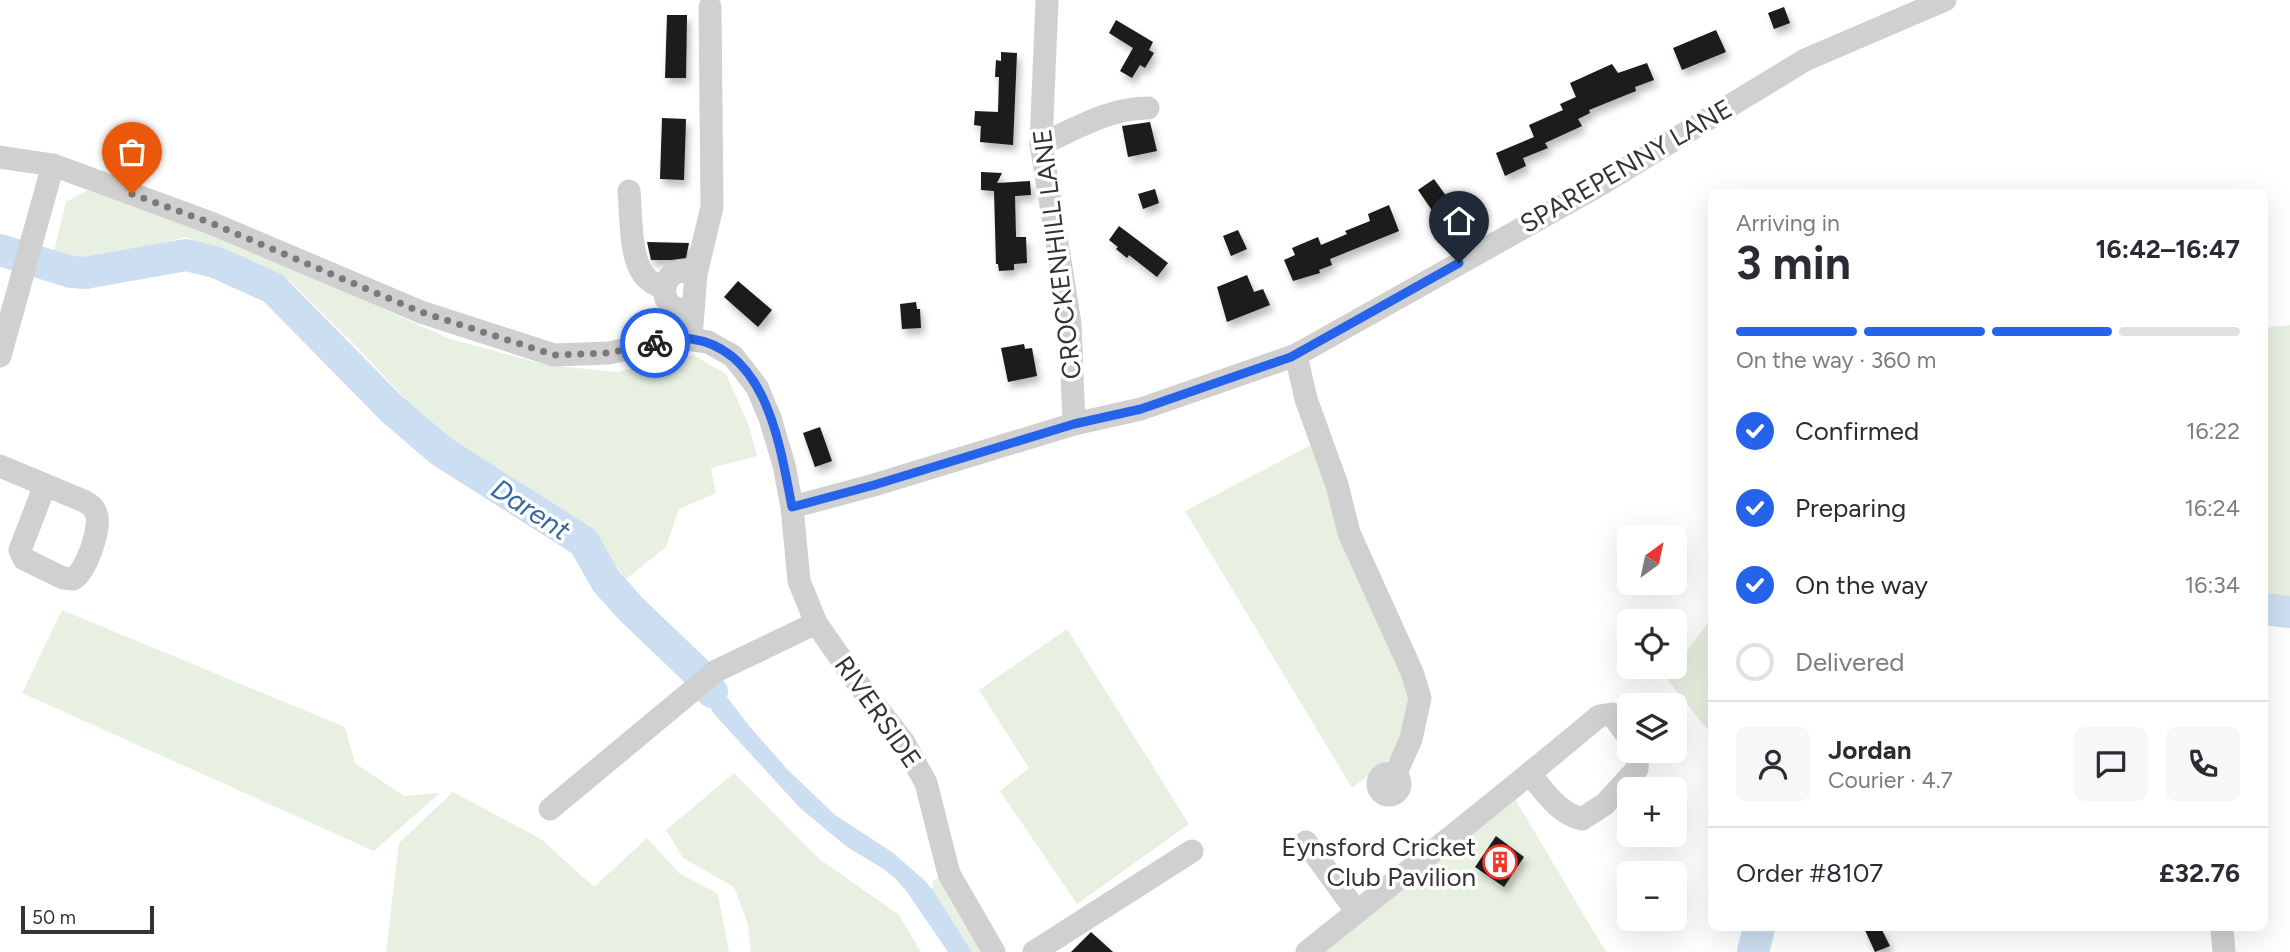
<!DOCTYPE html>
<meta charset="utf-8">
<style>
:root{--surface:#fff;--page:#f7f7f7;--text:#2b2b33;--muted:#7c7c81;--line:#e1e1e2;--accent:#2563eb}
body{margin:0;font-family:Figtree,sans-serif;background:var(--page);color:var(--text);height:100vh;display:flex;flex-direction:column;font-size:26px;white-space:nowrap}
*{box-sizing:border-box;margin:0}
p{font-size:23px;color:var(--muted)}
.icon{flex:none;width:38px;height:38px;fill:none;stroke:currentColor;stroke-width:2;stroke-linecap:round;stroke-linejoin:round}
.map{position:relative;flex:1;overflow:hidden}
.panel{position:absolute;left:1708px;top:189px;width:560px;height:742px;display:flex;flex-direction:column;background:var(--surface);border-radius:10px;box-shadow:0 7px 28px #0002}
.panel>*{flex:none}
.needle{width:46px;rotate:33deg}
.fabs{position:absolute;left:1617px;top:525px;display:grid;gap:14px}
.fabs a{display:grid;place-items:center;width:70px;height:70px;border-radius:10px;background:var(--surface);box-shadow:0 7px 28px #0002;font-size:35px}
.scale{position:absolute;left:21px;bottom:18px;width:133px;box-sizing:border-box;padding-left:7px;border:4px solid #333;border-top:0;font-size:19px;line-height:24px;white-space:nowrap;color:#333;-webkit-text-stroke:5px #fff;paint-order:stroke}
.pin{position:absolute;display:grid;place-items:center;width:60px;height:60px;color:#fff;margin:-72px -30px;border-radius:50% 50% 50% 0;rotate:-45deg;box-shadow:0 0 7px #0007}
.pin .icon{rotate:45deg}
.courier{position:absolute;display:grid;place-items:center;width:70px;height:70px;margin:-35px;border:5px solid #2563eb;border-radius:50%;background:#fff;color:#222;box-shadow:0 2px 9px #0007}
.head em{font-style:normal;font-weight:700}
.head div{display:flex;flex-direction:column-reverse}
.head{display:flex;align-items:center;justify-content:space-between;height:119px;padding:0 28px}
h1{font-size:46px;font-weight:700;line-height:52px}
.bar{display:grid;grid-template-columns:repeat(4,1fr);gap:10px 7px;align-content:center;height:84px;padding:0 28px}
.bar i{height:9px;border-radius:5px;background:var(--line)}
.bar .selected{background:var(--accent)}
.bar p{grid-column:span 4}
.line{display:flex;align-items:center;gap:18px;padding:0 28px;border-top:2px solid var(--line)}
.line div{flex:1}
.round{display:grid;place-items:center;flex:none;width:74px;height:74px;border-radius:10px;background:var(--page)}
ol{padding:0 28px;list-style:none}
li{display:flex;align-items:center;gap:21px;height:77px}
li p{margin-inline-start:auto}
li .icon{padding:7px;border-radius:50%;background:var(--accent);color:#fff;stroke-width:4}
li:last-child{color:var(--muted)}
li i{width:38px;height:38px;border:4px solid var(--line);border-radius:50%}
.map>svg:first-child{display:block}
</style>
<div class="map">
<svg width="2290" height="952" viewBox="0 0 2290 952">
<defs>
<filter id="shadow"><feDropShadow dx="3.5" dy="6" stdDeviation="3.5" flood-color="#0004"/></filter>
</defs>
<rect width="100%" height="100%" fill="#fff"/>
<!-- green -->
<g fill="#e7f0e1">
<path d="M88,190L253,250L450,339L547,365L616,372L693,355L726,374L749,426L757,456L711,468L716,493L679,509L666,547L626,579L588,529L448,445L358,348L289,280L186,237L85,264L53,256L66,202Z"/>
<path d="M2290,325V603L2265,600L2264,328Z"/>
<path d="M1313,444L1410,679L1412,718L1401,750L1352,788L1185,511Z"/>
<path d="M62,610L345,727L355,763L404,796L440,793L374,851L22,693Z"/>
<path d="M1711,618V734L1667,679Z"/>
<path d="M1067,629L1189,824L1077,904L1000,791L1029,768L979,690Z"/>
<path d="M734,773L818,858L899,915L921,952H751L748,924L734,887L683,858L666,830Z"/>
<path d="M453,792L541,839L594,887L647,838L679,873L718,894L729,952H386L399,843Z"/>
<path d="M1515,799L1606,952H1320Z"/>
<path d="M942,877L986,952H972L933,890L932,881Z"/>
</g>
<!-- water -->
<g fill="#ccdef1">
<path d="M0,239L53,256L85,264L90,289L0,263Z"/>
<path d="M691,657L715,677L720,688L750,727L788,770L835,815L892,852L923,879L933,890L972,952H948L907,892L895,878L882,868L847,847L800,808L715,715L706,701L703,690L678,667Z"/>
</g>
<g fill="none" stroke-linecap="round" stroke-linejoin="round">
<!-- river -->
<g stroke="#ccdef1" stroke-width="32">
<path d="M0,250L71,272L85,273L186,255L215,262L273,288L392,409L441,451L584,542L606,581L631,609L698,673L712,692"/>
<path d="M2264,609L2290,612"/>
<path d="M1753,952L1759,928"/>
</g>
</g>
<!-- building -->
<g fill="#1a1a1a" filter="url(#shadow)">
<path d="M1784,7L1790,23L1774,29L1768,13Z"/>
<path d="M667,15H687L686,78H665Z"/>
<path d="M1116,20L1153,42L1149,50L1154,53L1145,68L1140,65L1132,78L1120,71L1133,48L1109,33Z"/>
<path d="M1716,30L1726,52L1682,70L1673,48Z"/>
<path d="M1001,52L1017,53L1013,145L980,142L981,126L974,125L975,111L998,112L999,77H995L996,60L1001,61Z"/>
<path d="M1647,63L1654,80L1635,87L1636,91L1589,110L1590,113L1578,119L1582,126L1545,143L1548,148L1523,158L1526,166L1505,176L1496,153L1534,137L1529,125L1563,110L1560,104L1576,97L1570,83L1612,64L1618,73Z"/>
<path d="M662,118L686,119L684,180L660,179Z"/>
<path d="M1150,122L1157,151L1128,157L1122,126Z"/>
<path d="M981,172L1002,173L997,183L1030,181L1031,195L1015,196L1016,237H1026L1027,263L1014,264V270L999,271L998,264H996L994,191L981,190Z"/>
<path d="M1434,179L1454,207L1438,219L1418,190Z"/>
<path d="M1155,189L1159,203L1143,209L1138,194Z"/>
<path d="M1389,205L1399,231L1330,259L1332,265L1319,270L1320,273L1293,281L1284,260L1295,255L1292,248L1318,237L1321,245L1347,234L1345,231L1370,221L1368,214Z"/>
<path d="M1119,226L1168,263L1157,277L1129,255L1127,258L1116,249L1118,247L1109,240Z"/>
<path d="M1238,230L1247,249L1231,256L1223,236Z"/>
<path d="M647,242L689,243L686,258L671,260H651Z"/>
<path d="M1247,275L1254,292L1263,289L1270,305L1227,322L1217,287Z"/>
<path d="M738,281L772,310L758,327L724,297Z"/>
<path d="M916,302L917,309H920L921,328L902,329L900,304Z"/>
<path d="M1024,344L1025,349L1032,348L1037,376L1008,382L1001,348Z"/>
<path d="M820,427L832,461L815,467L803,433Z"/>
<path d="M1496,836L1524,857L1504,887L1475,867Z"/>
<path d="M1864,928H1881L1890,946L1875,952Z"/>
<path d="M1091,932L1113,952H1071Z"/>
</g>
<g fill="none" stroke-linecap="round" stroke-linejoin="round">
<!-- minor -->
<g stroke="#d0d0d0" stroke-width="23">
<path d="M1047,0L1041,144L1070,323L1074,424"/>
<path d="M1041,144C1076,129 1109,108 1148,108"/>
<path d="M0,157L53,165L211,223L421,312L554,355L609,353L678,338L708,342L733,356L757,387L770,418L784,465L792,507L799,581L816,623L862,689L903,741L926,783L949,874L994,952"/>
<path d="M629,191C631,212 630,255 642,272C647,281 655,285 664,288"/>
<path d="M692,308C653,319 657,258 696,274"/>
<path d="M691,338L696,274L712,207L710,7"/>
<path d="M1296,355L1306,399L1337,485L1349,533L1412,672L1420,698L1411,739L1395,775"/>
<path d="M0,356L53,165"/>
<path d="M0,466L84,501C89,504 94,507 96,513C102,527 86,572 73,579L63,578L24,559L20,550L45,485"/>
<path d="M792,507L874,485L1074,424L1141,409L1296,355L1603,183L1805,60L1945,0"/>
<circle cx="1389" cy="784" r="11"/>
<path d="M1530,774C1545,792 1558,813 1582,819L1605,804L1637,769L1638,751"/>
<path d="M550,809L716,671L816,623"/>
<path d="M1306,842L1357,912"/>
<path d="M2222,928L2224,952"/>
<path d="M1034,952L1192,851"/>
<path d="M1307,952C1405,873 1503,797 1599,716L1612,714L1629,738"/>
</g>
</g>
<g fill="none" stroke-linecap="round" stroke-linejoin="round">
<!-- done -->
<path stroke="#7a7a7a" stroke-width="7" stroke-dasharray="0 12.6" d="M132,194L211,223L421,312L554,355L609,353L655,343"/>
<!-- route -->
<path stroke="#2563eb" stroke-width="9" d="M655,343C667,340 679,337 692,339C767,350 780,446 792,507L874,485L1074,424L1141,409L1291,357L1459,263"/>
</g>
<!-- icons -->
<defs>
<symbol id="building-ring" viewBox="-11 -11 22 22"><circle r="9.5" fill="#fff" stroke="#f53329" stroke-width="1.5"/><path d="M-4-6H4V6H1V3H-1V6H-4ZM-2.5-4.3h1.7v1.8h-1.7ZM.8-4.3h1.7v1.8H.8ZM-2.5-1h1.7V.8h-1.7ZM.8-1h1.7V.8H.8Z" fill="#f53329"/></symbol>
</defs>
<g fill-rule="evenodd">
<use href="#building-ring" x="1481" y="843" width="38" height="38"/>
</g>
<g text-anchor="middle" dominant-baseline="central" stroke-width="7" stroke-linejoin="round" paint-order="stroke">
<!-- street labels -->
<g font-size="26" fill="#333" stroke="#fff">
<text transform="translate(1626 166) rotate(-30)">SPAREPENNY LANE</text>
<text transform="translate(1057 254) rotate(-97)">CROCKENHILL LANE</text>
<text transform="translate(878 712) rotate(55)">RIVERSIDE</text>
</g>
<!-- poi labels -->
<g font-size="26" fill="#333" stroke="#fff" text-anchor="end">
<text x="1476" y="847">Eynsford Cricket<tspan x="1476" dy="30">Club Pavilion</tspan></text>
</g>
<!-- water labels -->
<g font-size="28" font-style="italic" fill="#376a9e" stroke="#fff">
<text transform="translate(531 509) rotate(33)">Darent</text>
</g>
</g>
</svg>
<div class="fabs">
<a><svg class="needle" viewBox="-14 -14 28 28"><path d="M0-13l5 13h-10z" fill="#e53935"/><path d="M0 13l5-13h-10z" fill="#7c7c81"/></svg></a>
<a><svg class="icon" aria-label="locate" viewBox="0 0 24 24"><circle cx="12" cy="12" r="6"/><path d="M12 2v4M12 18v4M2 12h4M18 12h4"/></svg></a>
<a><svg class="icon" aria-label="layers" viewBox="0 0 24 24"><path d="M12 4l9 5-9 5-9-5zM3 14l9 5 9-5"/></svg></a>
<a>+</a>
<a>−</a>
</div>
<div class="scale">50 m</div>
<div class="pin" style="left:132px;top:194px;background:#ea580c"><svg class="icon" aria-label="bag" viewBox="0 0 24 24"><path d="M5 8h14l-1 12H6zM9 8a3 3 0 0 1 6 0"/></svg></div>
<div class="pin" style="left:1459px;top:263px;background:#1f2937"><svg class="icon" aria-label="home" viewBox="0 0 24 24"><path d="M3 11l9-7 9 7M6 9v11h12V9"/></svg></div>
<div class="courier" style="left:655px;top:343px"><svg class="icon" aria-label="bike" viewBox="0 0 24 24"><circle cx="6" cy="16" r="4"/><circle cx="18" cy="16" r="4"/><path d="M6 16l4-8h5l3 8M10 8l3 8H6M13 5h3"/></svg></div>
<section class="panel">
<div class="head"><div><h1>3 min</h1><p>Arriving in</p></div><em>16:42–16:47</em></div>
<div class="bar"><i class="selected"></i><i class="selected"></i><i class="selected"></i><i></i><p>On the way · 360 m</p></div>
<ol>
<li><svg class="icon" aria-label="check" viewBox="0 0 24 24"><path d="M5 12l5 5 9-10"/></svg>Confirmed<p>16:22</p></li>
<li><svg class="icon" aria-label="check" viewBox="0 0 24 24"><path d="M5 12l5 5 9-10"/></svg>Preparing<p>16:24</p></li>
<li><svg class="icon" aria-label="check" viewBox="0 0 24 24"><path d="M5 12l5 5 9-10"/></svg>On the way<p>16:34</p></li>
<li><i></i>Delivered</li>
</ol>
<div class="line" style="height:126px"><a class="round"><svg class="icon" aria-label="person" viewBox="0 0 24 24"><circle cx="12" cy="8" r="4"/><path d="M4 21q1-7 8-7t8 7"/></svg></a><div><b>Jordan</b><p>Courier · 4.7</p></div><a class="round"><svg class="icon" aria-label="chat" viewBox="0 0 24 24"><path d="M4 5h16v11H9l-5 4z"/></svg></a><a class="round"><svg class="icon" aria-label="phone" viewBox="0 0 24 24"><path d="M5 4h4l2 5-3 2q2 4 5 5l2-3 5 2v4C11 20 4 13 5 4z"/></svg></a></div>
<div class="line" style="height:91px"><div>Order #8107</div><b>£32.76</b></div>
</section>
</div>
